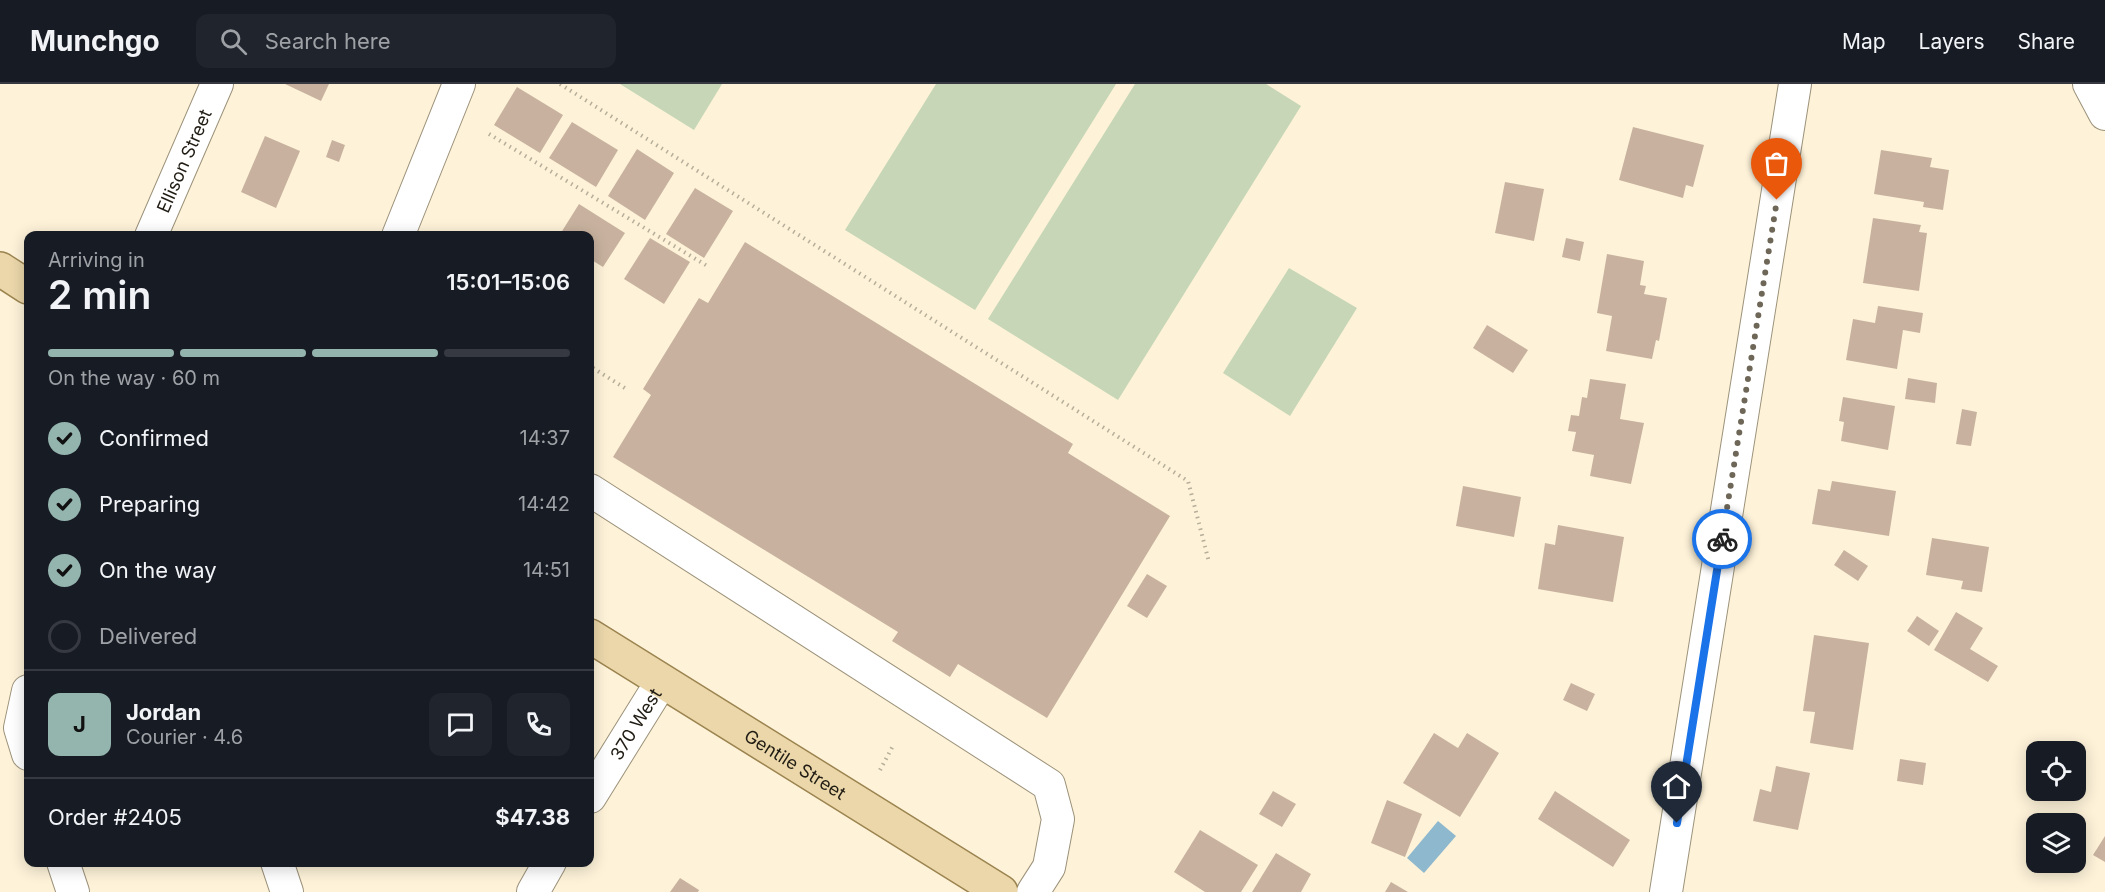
<!DOCTYPE html>
<meta charset="utf-8">
<style>
:root{--surface:#171b24;--page:#20242c;--text:#f1f3f6;--muted:#9ea1a6;--line:#363941;--accent:#94b4ae}
body{margin:0;font-family:Inter,sans-serif;background:var(--page);color:var(--text);height:100vh;display:flex;flex-direction:column;font-size:22px;white-space:nowrap}
*{box-sizing:border-box;margin:0}
p{font-size:20px;color:var(--muted)}
.icon{flex:none;width:33px;height:33px;fill:none;stroke:currentColor;stroke-width:2;stroke-linecap:round;stroke-linejoin:round}
.map{position:relative;flex:1;overflow:hidden}
.side{position:absolute;left:24px;top:147px;width:570px;height:636px;display:flex;flex-direction:column;background:var(--surface);border-radius:12px;box-shadow:0 3px 15px #0003}
.side>*{flex:none}
.buttons{position:absolute;left:2026px;top:657px;display:grid;gap:12px}
.buttons a{display:grid;place-items:center;width:60px;height:60px;border-radius:12px;background:var(--surface);box-shadow:0 3px 15px #0003;font-size:30px}
.pin{position:absolute;display:grid;place-items:center;width:51px;height:51px;color:#fff;margin:-62px -26px;border-radius:50% 50% 50% 0;rotate:-45deg;box-shadow:0 0 6px #0007}
.pin .icon{rotate:45deg}
.courier{position:absolute;display:grid;place-items:center;width:60px;height:60px;margin:-30px;border:4px solid #1a73e8;border-radius:50%;background:#fff;color:#222;box-shadow:0 2px 8px #0007}
.overview em{font-style:normal;font-weight:600}
.overview div{display:flex;flex-direction:column-reverse}
.overview{display:flex;align-items:center;justify-content:space-between;height:102px;padding:0 24px}
h1{font-size:39px;font-weight:600;line-height:45px}
.bar{display:grid;grid-template-columns:repeat(4,1fr);gap:9px 6px;align-content:center;height:72px;padding:0 24px}
.bar i{height:8px;border-radius:4px;background:var(--line)}
.bar .active{background:var(--accent)}
.bar p{grid-column:span 4}
.line{display:flex;align-items:center;gap:15px;padding:0 24px;border-top:2px solid var(--line)}
.line div{flex:1}
.round{display:grid;place-items:center;flex:none;width:63px;height:63px;border-radius:12px;background:var(--page)}
ol{padding:0 24px;list-style:none}
li{display:flex;align-items:center;gap:18px;height:66px}
li p{margin-inline-start:auto}
li .icon{padding:6px;border-radius:50%;background:var(--accent);color:#111;stroke-width:4}
li:last-child{color:var(--muted)}
li i{width:33px;height:33px;border:3px solid var(--line);border-radius:50%}
header{display:flex;align-items:center;gap:36px;box-sizing:border-box;height:84px;padding:0 30px;background:var(--surface);border-bottom:2px solid var(--line)}
header strong{font-size:28px}
nav{display:flex;gap:33px;margin-inline-start:auto;font-size:21px}
.search{width:420px;height:54px;background:var(--page);display:flex;align-items:center;gap:15px;box-sizing:border-box;padding:0 21px;border-radius:12px;color:var(--muted);font-size:22px}
.map>svg:first-child{display:block}
</style>
<header>
<strong>Munchgo</strong>
<div class="search"><svg class="icon" aria-label="search" viewBox="0 0 24 24"><circle cx="10" cy="10" r="6"/><path d="M15 15l6 6"/></svg>Search here</div>
<nav><a>Map</a><a>Layers</a><a>Share</a></nav>
</header>
<div class="map">
<svg width="2105" height="808" viewBox="0 0 2105 808">
<rect width="100%" height="100%" fill="#fef3d9"/>
<!-- green -->
<g fill="#c6d6b6">
<path d="M620,0H722L694,46Z"/>
<path d="M936,0H1116L975,226L845,146Z"/>
<path d="M1135,0H1266L1301,22L1118,316L988,235Z"/>
<path d="M1289,184L1357,224L1290,332L1223,289Z"/>
</g>
<!-- water -->
<path fill="#8eb8ce" d="M1438,737L1456,752L1424,789L1407,774Z"/>
<!-- building -->
<g fill="#c8b29f">
<path d="M285,0H329L321,17Z"/>
<path d="M517,3L563,31L540,69L494,41Z"/>
<path d="M572,38L618,66L596,103L549,74Z"/>
<path d="M1633,43L1704,61L1693,103L1686,101L1683,114L1619,96Z"/>
<path d="M265,52L300,67L276,124L241,108Z"/>
<path d="M332,56L345,61L339,78L326,73Z"/>
<path d="M637,65L674,89L645,136L608,112Z"/>
<path d="M1881,66L1932,74L1930,83L1949,86L1943,126L1923,123L1924,118L1874,110Z"/>
<path d="M1505,98L1544,105L1534,157L1495,149Z"/>
<path d="M695,104L733,127L704,174L666,150Z"/>
<path d="M579,120L625,149L603,183L590,175V152H559Z"/>
<path d="M1873,134L1921,141L1919,148L1927,149L1919,207L1863,199Z"/>
<path d="M650,154L690,178L664,220L624,195Z"/>
<path d="M1566,154L1584,158L1580,177L1562,173Z"/>
<path d="M745,158L1073,360L1068,369L1170,432L1047,634L958,580L950,593L892,557L898,548L613,373L651,311L643,305L699,214L708,219Z"/>
<path d="M1607,170L1644,177L1640,201L1646,202L1644,210L1667,214L1659,257L1656,256L1652,275L1606,267L1612,232L1597,229Z"/>
<path d="M1878,222L1923,229L1920,249L1903,246L1897,285L1846,276L1853,235L1875,239Z"/>
<path d="M1487,241L1528,266L1513,289L1473,264Z"/>
<path d="M1908,294L1937,299L1935,319L1905,315Z"/>
<path d="M1590,295L1626,300L1620,335L1644,339L1631,400L1590,392L1594,371L1572,367L1576,348L1568,347L1571,331L1579,332L1582,313L1587,314Z"/>
<path d="M1843,313L1895,322L1888,366L1841,357L1844,338L1839,337Z"/>
<path d="M1962,325L1977,328L1971,362L1956,360Z"/>
<path d="M1832,397L1896,407L1889,452L1812,440L1818,405L1830,407Z"/>
<path d="M1463,402L1521,413L1514,453L1456,442Z"/>
<path d="M1558,441L1624,453L1613,518L1538,505L1545,459L1555,461Z"/>
<path d="M1932,454L1989,463L1982,508L1961,505L1963,497L1926,491Z"/>
<path d="M1844,466L1868,482L1858,497L1834,481Z"/>
<path d="M1147,490L1167,502L1147,534L1127,522Z"/>
<path d="M1956,528L1983,544L1970,565L1998,582L1988,598L1934,566Z"/>
<path d="M1917,532L1939,547L1929,562L1907,547Z"/>
<path d="M1814,551L1869,559L1853,666L1810,659L1815,628L1803,627Z"/>
<path d="M1571,599L1595,610L1587,627L1563,616Z"/>
<path d="M1434,649L1458,664L1467,649L1499,669L1460,733L1403,699Z"/>
<path d="M1900,675L1926,679L1923,701L1897,697Z"/>
<path d="M1776,682L1810,689L1798,746L1753,737L1760,705L1771,708Z"/>
<path d="M1273,707L1296,720L1282,743L1259,730Z"/>
<path d="M1555,707L1630,756L1613,783L1538,735Z"/>
<path d="M1387,716L1422,730L1405,773L1371,759Z"/>
<path d="M1200,746L1258,781L1241,808H1205L1174,788Z"/>
<path d="M2105,752V778L2093,771Z"/>
<path d="M1276,769L1311,790L1301,808H1252Z"/>
<path d="M680,794L699,806L698,808H670Z"/>
<path d="M1391,798L1408,808H1385Z"/>
</g>
<g fill="none" stroke-linecap="round" stroke-linejoin="round">
<defs>
<g id="minor">
<path d="M2089,0L2105,30"/>
<path id="s1" d="M151,152L217,0"/>
<path d="M398,152L459,0"/>
<path d="M590,406L1049,701L1058,735L1049,783L1033,808"/>
<path d="M28,607L20,644L28,670"/>
<path id="s2" d="M590,713L662,597"/>
<path d="M63,778L73,808"/>
<path d="M277,778L287,808"/>
<path d="M533,808L550,778"/>
<path d="M1666,808L1795,0"/>
</g>
<g id="major">
<path d="M0,185L28,203"/>
<path id="s3" d="M590,552L1001,808"/>
</g>
</defs>
<!-- minor casing -->
<use href="#minor" stroke="#9c927a" stroke-width="34"/>
<!-- major casing -->
<use href="#major" stroke="#9c8450" stroke-width="36"/>
<!-- path -->
<g stroke="#b7ae9a" stroke-width="4" stroke-dasharray="1.5 4.5" stroke-linecap="butt">
<path d="M560,0L1188,397L1209,478"/>
<path d="M489,50L709,183"/>
<path d="M593,284L628,306"/>
<path d="M880,686L894,660"/>
</g>
<!-- minor -->
<use href="#minor" stroke="#fff" stroke-width="32"/>
<!-- major -->
<use href="#major" stroke="#ebd7aa" stroke-width="33"/>
</g>
<g fill="none" stroke-linecap="round" stroke-linejoin="round">
<!-- done -->
<path stroke="#6e6758" stroke-width="6" stroke-dasharray="0 10.8" d="M1722,455L1777,116"/>
<!-- route -->
<path stroke="#1a73e8" stroke-width="8" d="M1677,739L1722,455"/>
</g>
<g text-anchor="middle" dominant-baseline="central" stroke-width="4.5" stroke-linejoin="round" paint-order="stroke">
<!-- street labels -->
<g font-size="18" fill="#201c13" stroke="#fef3d9">
<text stroke="none"><textPath href="#s1" startOffset="82">Ellison Street</textPath></text>
<text stroke="none"><textPath href="#s2" startOffset="86">370 West</textPath></text>
<text stroke="none"><textPath href="#s3" startOffset="242">Gentile Street</textPath></text>
</g>
</g>
</svg>
<div class="buttons">
<a><svg class="icon" aria-label="locate" viewBox="0 0 24 24"><circle cx="12" cy="12" r="6"/><path d="M12 2v4M12 18v4M2 12h4M18 12h4"/></svg></a>
<a><svg class="icon" aria-label="layers" viewBox="0 0 24 24"><path d="M12 4l9 5-9 5-9-5zM3 14l9 5 9-5"/></svg></a>
</div>
<div class="pin" style="left:1777px;top:116px;background:#ea580c"><svg class="icon" aria-label="bag" viewBox="0 0 24 24"><path d="M5 8h14l-1 12H6zM9 8a3 3 0 0 1 6 0"/></svg></div>
<div class="pin" style="left:1677px;top:739px;background:#1f2937"><svg class="icon" aria-label="home" viewBox="0 0 24 24"><path d="M3 11l9-7 9 7M6 9v11h12V9"/></svg></div>
<div class="courier" style="left:1722px;top:455px"><svg class="icon" aria-label="bike" viewBox="0 0 24 24"><circle cx="6" cy="16" r="4"/><circle cx="18" cy="16" r="4"/><path d="M6 16l4-8h5l3 8M10 8l3 8H6M13 5h3"/></svg></div>
<section class="side">
<div class="overview"><div><h1>2 min</h1><p>Arriving in</p></div><em>15:01–15:06</em></div>
<div class="bar"><i class="active"></i><i class="active"></i><i class="active"></i><i></i><p>On the way · 60 m</p></div>
<ol>
<li><svg class="icon" aria-label="check" viewBox="0 0 24 24"><path d="M5 12l5 5 9-10"/></svg>Confirmed<p>14:37</p></li>
<li><svg class="icon" aria-label="check" viewBox="0 0 24 24"><path d="M5 12l5 5 9-10"/></svg>Preparing<p>14:42</p></li>
<li><svg class="icon" aria-label="check" viewBox="0 0 24 24"><path d="M5 12l5 5 9-10"/></svg>On the way<p>14:51</p></li>
<li><i></i>Delivered</li>
</ol>
<div class="line" style="height:108px"><b class="round" style="background:var(--accent);color:#111">J</b><div><b>Jordan</b><p>Courier · 4.6</p></div><a class="round"><svg class="icon" aria-label="chat" viewBox="0 0 24 24"><path d="M4 5h16v11H9l-5 4z"/></svg></a><a class="round"><svg class="icon" aria-label="phone" viewBox="0 0 24 24"><path d="M5 4h4l2 5-3 2q2 4 5 5l2-3 5 2v4C11 20 4 13 5 4z"/></svg></a></div>
<div class="line" style="height:78px"><div>Order #2405</div><b>$47.38</b></div>
</section>
</div>
